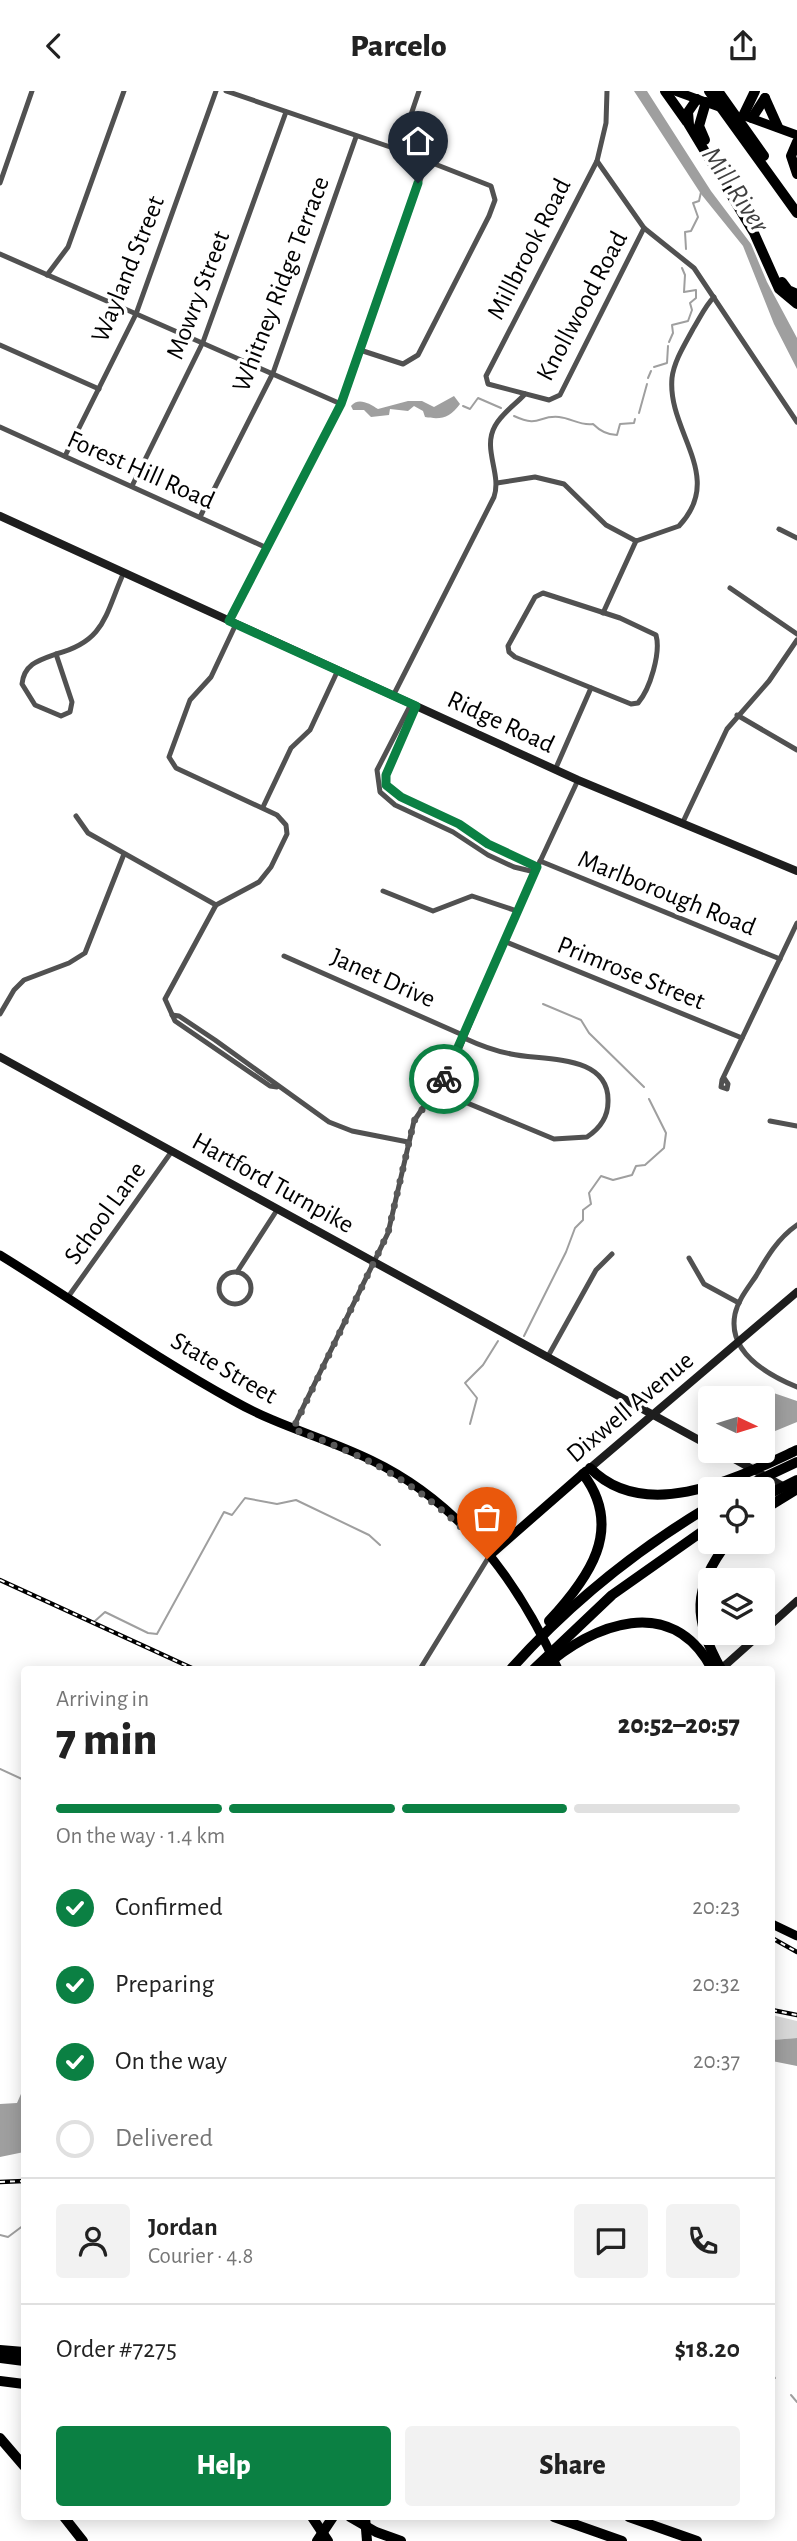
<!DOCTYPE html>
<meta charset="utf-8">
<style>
:root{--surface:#fff;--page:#f2f2f2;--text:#222;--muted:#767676;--line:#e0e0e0;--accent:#0b8043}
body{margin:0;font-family:"Alegreya Sans",sans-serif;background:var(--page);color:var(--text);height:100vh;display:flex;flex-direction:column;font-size:26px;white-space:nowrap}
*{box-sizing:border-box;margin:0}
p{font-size:23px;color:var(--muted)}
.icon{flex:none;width:38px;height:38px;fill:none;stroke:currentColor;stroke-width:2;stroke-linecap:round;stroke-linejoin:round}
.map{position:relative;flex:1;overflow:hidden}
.drawer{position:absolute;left:21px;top:1575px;width:754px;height:854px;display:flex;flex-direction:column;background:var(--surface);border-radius:7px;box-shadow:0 4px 18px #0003}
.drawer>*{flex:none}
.needle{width:46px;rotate:94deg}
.controls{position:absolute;left:698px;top:1295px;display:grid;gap:14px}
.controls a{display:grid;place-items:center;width:77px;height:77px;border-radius:7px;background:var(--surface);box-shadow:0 4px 18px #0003;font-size:35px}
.pin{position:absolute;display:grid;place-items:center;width:60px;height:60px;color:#fff;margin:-72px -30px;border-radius:50% 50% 50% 0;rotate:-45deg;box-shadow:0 0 7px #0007}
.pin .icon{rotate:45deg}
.courier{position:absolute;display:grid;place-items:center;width:70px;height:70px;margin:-35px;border:5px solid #0b8043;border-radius:50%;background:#fff;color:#222;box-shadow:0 2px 9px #0007}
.overview em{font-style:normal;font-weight:800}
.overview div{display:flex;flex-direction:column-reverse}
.overview{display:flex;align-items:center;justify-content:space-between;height:119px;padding:0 35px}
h1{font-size:46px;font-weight:800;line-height:52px}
.bar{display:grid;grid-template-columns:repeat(4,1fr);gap:10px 7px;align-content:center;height:84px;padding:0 35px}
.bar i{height:9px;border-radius:5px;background:var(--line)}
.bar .on{background:var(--accent)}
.bar p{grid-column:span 4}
.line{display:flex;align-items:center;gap:18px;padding:0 35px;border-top:2px solid var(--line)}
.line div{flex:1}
.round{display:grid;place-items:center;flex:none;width:74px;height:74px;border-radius:7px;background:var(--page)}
ol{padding:0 35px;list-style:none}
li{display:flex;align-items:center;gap:21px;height:77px}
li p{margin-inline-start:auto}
li .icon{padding:7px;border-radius:50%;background:var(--accent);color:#fff;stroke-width:4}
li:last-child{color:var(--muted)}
li i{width:38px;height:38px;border:4px solid var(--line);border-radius:50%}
.button{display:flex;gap:14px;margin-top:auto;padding:14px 35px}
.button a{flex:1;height:80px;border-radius:7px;background:var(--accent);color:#fff;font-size:28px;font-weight:800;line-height:80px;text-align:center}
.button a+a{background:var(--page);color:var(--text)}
header{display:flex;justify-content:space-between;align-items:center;height:91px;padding:0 35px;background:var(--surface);font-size:32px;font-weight:800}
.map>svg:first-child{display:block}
</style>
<header><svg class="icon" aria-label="back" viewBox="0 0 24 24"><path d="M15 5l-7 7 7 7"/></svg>Parcelo<svg class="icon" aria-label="share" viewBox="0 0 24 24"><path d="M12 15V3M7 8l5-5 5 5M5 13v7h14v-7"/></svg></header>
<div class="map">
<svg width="797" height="2450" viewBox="0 0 797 2450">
<rect width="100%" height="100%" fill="#fff"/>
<!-- green -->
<path fill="#d8d8d8" d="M772,1924L797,1930V1947L772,1949Z"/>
<!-- water -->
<g fill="#9f9f9f">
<path d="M634,0H647L711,100L751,153L767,191L797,247V278L774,233L743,155L701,103Z"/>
<path d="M454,305L460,313C450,327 441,329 425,326L423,320L414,315L408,320L390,318L389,324L371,326L364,319H353L351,315C358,306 369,312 378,318L408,310H422L434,316Z"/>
<path d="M753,1295L797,1310V1331L763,1345V1307H729L731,1301Z"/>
<path d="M797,1947V1975L772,1970V1949Z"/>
<path d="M24,1996V2061L0,2066V2013L17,2012Z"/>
</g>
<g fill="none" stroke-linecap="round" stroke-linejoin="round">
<!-- stream -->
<g stroke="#9f9f9f" stroke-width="2">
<path d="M686,158L685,141L691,140L698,126L693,112L699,110L701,101"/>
<path d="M669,251L673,242L672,234L688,230L692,219L690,212L696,207V199L684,201L685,184L682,177"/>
<path d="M654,276L667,272L668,255"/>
<path d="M648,287L651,280"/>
<path d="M463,315L470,318L478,307L501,317"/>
<path d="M639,322L647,293"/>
<path d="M514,325C540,337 538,324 559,326C571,327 580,335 593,333C600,340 607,344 617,344L620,333L634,332L635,328"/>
<path d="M543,913L581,929L589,942L644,996"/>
<path d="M524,1245L566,1161L575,1137L583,1129V1119L591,1113L589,1102L601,1085L613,1089L632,1084L636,1075L645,1074L664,1057L666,1042L649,1008"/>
<path d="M470,1333L477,1307L465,1292L483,1274L498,1250"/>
<path d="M95,1530L105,1521L148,1542L157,1543L224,1421L232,1424L245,1407L277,1413L296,1409L369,1444L380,1454"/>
<path d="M0,1678L24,1689"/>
<path d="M0,2144L8,2146L24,2134"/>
<path d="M772,2283L775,2287"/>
<path d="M791,2304L797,2311"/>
</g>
<!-- minor -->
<g stroke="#515151" stroke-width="5">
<path d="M226,0L399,59L491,95L495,109L489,125L418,264L403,273L360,259"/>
<path d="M607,0L606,32L597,70L486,285L488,293L549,309L560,304L644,137"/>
<path d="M399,59L419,0"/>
<path d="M597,70L644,137L694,177L797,331"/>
<path d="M0,92L32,0"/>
<path d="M0,163L341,313"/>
<path d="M47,184L68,156L124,0"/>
<path d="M0,254L99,298"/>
<path d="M0,336L267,457"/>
<path d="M65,365L136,223L216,0"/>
<path d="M497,392L535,386L564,393L606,434L636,450L679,435C726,385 667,341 672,287C674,270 685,253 693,238C700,227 705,215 714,206"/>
<path d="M132,395L203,251L286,21"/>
<path d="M200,426L273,282L356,46"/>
<path d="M779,438L797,447"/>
<path d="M730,497L797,543"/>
<path d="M543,502L620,527L656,544C661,562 650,598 638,612L631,613L515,566L509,561L508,555L535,506Z"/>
<path d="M603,522L636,450"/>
<path d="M229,530L341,313L427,70"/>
<path d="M236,533L211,586L190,609L169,666L176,677L277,724L286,734L287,743L271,776L259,791L216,814L165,908L175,930L270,995L277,996"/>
<path d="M56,563L72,611L70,621L61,625L35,614L22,593C24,573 39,569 56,563Z"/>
<path d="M56,563C106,550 105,523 124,481"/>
<path d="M393,605L494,406C502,383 482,358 495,335C502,322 515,314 525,303"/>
<path d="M411,613L377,679L380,701L395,714L453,741L488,764L514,776L535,781"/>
<path d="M416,615L386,684V694L401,706L465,736L487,753L537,776"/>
<path d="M737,624L797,659"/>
<path d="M555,679L591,597"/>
<path d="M263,716L291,657L310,639L338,579"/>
<path d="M76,725L88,742L216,814"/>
<path d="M682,733L727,638L769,590L797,549"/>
<path d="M540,770L780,868"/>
<path d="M383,800L433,820L472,805L517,820"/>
<path d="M506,851L742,947"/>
<path d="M284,865L465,945"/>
<path d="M0,923L14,899L24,889L69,872L85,862L124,763"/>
<path d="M172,924L179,925L215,949L329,1031L352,1040L408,1051"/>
<path d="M724,987L728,993L727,998L721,996L722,989L797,832"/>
<path d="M436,999L554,1048L587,1046C599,1038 608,1027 608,1011C610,962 542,970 511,963C495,960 479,954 464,947"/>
<path d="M770,1030L797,1035"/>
<path d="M797,1134C778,1147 767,1166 756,1185C748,1197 738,1209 735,1223C727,1262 768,1284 797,1296"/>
<path d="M689,1167L704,1193L739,1212"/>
<path d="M237,1181L277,1119"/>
<circle cx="235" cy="1197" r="16"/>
<path d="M68,1206L172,1060"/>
<path d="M547,1267L596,1179L612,1163"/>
<path d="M293,1337L388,1142L414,1030L455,969L517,820L578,689"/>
<path d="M420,1578L490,1464"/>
</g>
<!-- secondary -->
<g stroke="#1e1e1e" stroke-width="8">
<path d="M0,425L578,689L797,780"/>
<path d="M0,966L710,1355"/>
<path d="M720,1360L788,1398"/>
<path d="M590,1377L797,1201"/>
<path d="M721,1578L797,1510"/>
</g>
<!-- primary -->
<g stroke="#000" stroke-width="9">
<path d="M675,0L722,17"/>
<path d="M745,25L797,44"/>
<path d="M0,1164C78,1212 154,1266 234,1310C278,1335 326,1347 371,1369C461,1412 518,1490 558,1578"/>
<path d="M490,1464L586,1380"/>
<path d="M772,1833L797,1845"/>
</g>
<!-- motorway -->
<g stroke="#000" stroke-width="10">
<path d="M665,0L687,31"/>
<path d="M709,0L797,122"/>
<path d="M718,0L764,65"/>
<path d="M765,7L778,36"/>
<path d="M697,8L688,21L689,34L754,142L779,198L797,213"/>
<path d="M743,25L755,0"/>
<path d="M752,27L765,7"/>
<path d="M705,49L699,35L706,11"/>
<path d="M797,51L791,65L797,83"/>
<path d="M782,191L788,199L797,203"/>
<path d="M590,1377C646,1434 739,1386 797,1359"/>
<path d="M740,1398L797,1371"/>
<path d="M763,1406L797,1389"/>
<path d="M763,1419L797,1398"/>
<path d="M549,1530C588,1488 625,1438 583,1383"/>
<path d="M511,1578C568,1514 636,1459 710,1415"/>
<path d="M534,1578L612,1504L710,1435"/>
<path d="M542,1578C593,1532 672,1502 712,1578"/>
<path d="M721,1578C693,1529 692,1497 728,1451"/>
<path d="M0,2259L24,2261"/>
<path d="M0,2267L24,2270"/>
<path d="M0,2290L24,2293"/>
<path d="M0,2347L24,2375"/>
<path d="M64,2426L83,2450"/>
<path d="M312,2426L328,2450"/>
<path d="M350,2426L376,2441L401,2450"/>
<path d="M365,2426L367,2450"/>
<path d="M554,2426L622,2450"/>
<path d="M629,2426L697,2450"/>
<path d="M317,2450L333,2426"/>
</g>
<defs>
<g id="rail">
<path d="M0,1489L194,1578"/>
<path d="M772,1847L797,1861"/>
<path d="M772,1919L797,1924"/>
<path d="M0,2091L24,2090"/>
</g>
</defs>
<!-- rail casing -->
<use href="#rail" stroke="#000" stroke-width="4.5"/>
<!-- rail -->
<use href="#rail" stroke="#fff" stroke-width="2" stroke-dasharray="5" stroke-linecap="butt"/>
</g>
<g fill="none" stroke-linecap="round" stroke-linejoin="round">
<!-- done -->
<path stroke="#595959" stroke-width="7" stroke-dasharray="0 12.6" d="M444,988L414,1030L388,1142L293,1338C384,1372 421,1395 490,1464L487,1468"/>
<!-- route -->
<path stroke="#0b8043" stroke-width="9" d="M418,92L341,313L229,530L416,615L386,684V694L401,706L459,733L488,753L537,776L444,988"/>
</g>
<g text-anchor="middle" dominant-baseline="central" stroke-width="7" stroke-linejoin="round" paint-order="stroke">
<!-- street labels -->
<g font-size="26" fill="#000" stroke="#fff">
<text transform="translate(529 158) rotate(-63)">Millbrook Road</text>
<text transform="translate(128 178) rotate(-68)">Wayland Street</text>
<text transform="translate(281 193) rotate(-69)">Whitney Ridge Terrace</text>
<text transform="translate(198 204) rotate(-69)">Mowry Street</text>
<text transform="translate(582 215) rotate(-62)">Knollwood Road</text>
<text transform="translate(141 379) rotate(24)">Forest Hill Road</text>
<text transform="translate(501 631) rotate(25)">Ridge Road</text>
<text transform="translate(667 802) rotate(22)">Marlborough Road</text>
<text transform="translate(631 882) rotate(22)">Primrose Street</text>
<text transform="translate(383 887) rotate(24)">Janet Drive</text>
<text transform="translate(273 1092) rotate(29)">Hartford Turnpike</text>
<text transform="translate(105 1122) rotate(-54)">School Lane</text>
<text transform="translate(224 1277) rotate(30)">State Street</text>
<text transform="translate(630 1316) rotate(-40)">Dixwell Avenue</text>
</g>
<!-- water labels -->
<g font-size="28" font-style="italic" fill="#404040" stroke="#fff">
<text transform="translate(735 99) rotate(56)">Mill River</text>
</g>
</g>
</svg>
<div class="controls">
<a><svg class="needle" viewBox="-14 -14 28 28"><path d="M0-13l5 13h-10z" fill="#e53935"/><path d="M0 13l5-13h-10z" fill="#767676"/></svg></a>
<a><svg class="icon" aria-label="locate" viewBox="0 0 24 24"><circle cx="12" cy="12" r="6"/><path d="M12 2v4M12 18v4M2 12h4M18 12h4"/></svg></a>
<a><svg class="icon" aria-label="layers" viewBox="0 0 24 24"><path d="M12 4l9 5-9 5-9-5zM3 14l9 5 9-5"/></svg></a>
</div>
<div class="pin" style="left:487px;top:1468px;background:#ea580c"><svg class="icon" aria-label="bag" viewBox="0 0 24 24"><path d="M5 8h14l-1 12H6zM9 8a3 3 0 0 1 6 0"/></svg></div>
<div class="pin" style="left:418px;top:92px;background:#1f2937"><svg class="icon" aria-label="home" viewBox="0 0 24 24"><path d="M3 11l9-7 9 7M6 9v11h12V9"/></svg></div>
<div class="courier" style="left:444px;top:988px"><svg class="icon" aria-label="bike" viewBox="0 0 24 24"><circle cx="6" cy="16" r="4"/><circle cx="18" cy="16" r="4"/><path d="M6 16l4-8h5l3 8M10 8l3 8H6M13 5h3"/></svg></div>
<section class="drawer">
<div class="overview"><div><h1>7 min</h1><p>Arriving in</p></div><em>20:52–20:57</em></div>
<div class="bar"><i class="on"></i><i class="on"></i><i class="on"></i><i></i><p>On the way · 1.4 km</p></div>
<ol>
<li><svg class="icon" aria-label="check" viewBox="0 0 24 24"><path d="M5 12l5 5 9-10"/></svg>Confirmed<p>20:23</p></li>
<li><svg class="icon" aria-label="check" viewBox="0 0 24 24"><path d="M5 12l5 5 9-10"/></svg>Preparing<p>20:32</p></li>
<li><svg class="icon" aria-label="check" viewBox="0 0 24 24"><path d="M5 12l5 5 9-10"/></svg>On the way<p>20:37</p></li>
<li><i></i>Delivered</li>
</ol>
<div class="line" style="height:126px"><a class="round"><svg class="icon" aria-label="person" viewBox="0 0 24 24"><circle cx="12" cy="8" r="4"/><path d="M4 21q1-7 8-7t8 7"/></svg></a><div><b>Jordan</b><p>Courier · 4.8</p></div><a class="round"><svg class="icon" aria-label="chat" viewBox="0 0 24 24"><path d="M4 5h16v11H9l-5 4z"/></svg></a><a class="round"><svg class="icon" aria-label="phone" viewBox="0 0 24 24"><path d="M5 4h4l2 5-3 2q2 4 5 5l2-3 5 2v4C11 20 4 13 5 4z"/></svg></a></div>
<div class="line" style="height:91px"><div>Order #7275</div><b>$18.20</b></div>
<div class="button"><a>Help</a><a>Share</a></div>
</section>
</div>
